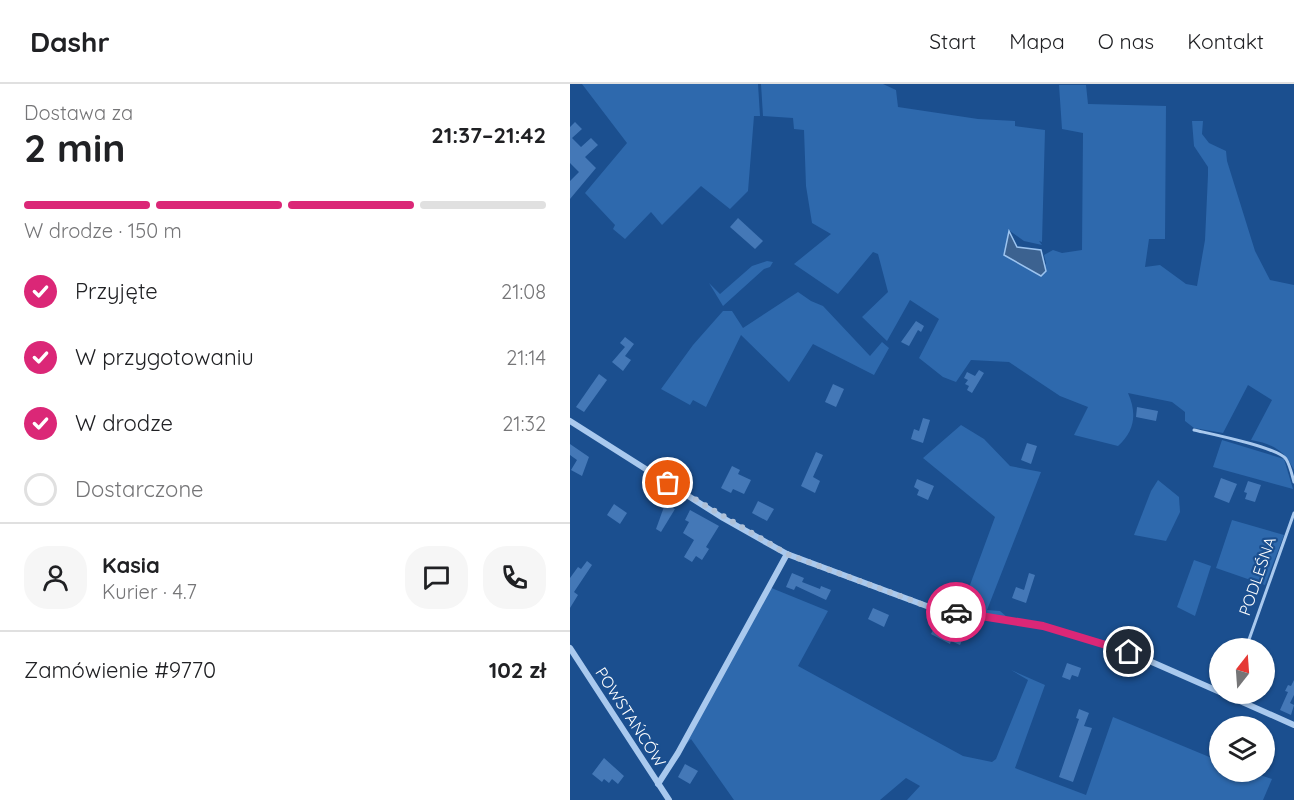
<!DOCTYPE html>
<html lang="pl">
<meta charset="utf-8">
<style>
:root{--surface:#fff;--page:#f6f6f6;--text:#202124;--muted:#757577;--line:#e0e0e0;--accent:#db2777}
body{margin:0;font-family:Quicksand,sans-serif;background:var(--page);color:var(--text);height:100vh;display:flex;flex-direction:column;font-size:22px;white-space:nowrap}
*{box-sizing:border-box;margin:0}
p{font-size:20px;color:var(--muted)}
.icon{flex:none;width:33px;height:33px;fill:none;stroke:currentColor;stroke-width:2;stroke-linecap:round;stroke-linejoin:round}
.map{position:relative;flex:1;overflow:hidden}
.side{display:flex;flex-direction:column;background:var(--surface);width:570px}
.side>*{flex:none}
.needle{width:39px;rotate:17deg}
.tools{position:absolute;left:639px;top:554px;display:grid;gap:12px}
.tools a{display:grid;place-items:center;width:66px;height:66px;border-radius:50%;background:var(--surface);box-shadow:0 2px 4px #0004;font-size:30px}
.pin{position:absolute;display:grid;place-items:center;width:51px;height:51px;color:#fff;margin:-26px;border:3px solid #fff;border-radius:50%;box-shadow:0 2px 6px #0007}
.courier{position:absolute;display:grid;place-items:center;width:60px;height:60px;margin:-30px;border:4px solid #db2777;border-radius:50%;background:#fff;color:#222;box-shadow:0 2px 8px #0007}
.headline em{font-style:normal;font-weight:700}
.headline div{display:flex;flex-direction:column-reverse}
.headline{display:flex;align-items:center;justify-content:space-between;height:102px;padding:0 24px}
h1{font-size:39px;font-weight:700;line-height:45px}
.bar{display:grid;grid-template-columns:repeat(4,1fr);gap:9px 6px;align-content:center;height:72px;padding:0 24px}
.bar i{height:8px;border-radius:4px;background:var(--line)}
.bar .on{background:var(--accent)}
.bar p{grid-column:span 4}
.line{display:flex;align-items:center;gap:15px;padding:0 24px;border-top:2px solid var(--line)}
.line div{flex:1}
.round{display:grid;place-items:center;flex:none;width:63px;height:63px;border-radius:24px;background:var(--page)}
ol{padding:0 24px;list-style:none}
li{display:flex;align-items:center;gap:18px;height:66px}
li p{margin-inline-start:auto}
li .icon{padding:6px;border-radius:50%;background:var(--accent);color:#fff;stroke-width:4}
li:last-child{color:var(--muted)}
li i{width:33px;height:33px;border:3px solid var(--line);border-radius:50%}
header{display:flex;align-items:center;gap:36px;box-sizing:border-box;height:84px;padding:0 30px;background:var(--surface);border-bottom:2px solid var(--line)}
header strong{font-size:28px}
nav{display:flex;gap:33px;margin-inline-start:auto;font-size:21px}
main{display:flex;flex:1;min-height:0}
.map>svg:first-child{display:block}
</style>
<header>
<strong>Dashr</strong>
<nav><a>Start</a><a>Mapa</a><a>O nas</a><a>Kontakt</a></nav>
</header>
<main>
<section class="side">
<div class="headline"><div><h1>2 min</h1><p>Dostawa za</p></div><em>21:37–21:42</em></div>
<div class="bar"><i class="on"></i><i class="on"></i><i class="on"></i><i></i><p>W drodze · 150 m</p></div>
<ol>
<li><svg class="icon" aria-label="check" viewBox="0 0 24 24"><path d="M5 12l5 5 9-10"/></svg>Przyjęte<p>21:08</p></li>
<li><svg class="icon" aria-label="check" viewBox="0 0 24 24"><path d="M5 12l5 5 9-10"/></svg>W przygotowaniu<p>21:14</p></li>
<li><svg class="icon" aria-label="check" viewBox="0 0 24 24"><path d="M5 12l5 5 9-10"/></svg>W drodze<p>21:32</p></li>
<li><i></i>Dostarczone</li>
</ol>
<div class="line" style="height:108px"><a class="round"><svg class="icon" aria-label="person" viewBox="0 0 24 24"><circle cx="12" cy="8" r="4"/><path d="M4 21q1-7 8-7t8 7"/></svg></a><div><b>Kasia</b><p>Kurier · 4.7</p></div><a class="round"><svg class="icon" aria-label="chat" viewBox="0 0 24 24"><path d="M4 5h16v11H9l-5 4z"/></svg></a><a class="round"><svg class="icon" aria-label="phone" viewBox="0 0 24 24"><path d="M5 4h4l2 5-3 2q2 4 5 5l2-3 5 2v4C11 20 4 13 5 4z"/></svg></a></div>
<div class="line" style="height:78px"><div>Zamówienie #9770</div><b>102 zł</b></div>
</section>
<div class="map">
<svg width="724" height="716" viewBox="0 0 724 716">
<rect width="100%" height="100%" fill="#1b4f8f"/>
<!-- green -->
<g fill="#2e69ad">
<path d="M12,0H188L190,32H184L178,107L160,125L131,102L92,141L81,128L55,155L43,145L45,141L15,109L57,59Z"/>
<path d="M191,0H313L326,6L328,23L408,35L445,37V42L475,46L472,158L469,157L472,161L454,157L440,147L434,171L471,192L476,179L474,171L483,166L492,169L512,166L513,49L492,45L489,1H516L518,20L596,22L595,155H579L575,183L590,181L616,200L627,202L635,156L638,91V83L624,62L622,37H633L632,50L639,59L656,67L657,77L685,167L700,196L724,201V386C714,366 703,360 681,356L702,316L678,301L653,349L624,344L615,337V328L602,318L558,309C567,329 565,347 548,362L504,351L518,323L490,312L439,278L401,276L386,298L373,293L349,274L369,235L340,216L317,257L292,233L318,208L308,170L303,168L268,210L224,180L261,150L242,139L236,102L234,46L224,45L223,34L193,32Z"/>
<path d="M197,177L203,178L200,183L194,185L153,222L139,199L150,210L182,182Z"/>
<path d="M228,208L241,217L253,222L300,272L312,258L319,264L304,291L243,260L219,298L171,251L136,323L123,316L120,321L91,305L123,261L153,227H162L173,244Z"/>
<path d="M391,341L414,355L440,382L471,388L417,526L430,527L437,533L390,528L425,433L353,374Z"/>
<path d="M652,356L714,375L723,405L643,383Z"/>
<path d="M588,396L609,413L610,428L596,457L564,451L581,407Z"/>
<path d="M662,436L714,451L695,501L646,484Z"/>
<path d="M624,476L641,482L625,532L607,523Z"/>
<path d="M199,503L258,527L228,582L393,672L422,678L426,675L458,596L441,586L475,601L445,684L516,711L543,633L649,677L650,687H678L702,695L693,716H337L350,702L336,694L310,716H164L121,655L108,669Z"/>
</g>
<!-- water -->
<path fill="#3c6290" stroke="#9cc4f0" stroke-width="1.5" d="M439,147L447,163L471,166L476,187L471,192L434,171Z"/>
<!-- building -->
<g fill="#4478b7">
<path d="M5,38L12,45L2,54L11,63L21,54L28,61L15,73L26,84L0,115V97L9,88L0,79V43Z"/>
<path d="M168,134L193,157L185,165L160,143Z"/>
<path d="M346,237L354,242L351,248L348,246L339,262L331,258Z"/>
<path d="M55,253L64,260L55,272L61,276L53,287L42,278L55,263L50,259Z"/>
<path d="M409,286L414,289L402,309L397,306L399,302L395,300L398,296L394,294L397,288L405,292Z"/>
<path d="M29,290L37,296L14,328L6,323Z"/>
<path d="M263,300L274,305L266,323L255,318Z"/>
<path d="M567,323L588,327L586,337L566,333Z"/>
<path d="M353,334L360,336L353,359L341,355L344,345L349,347Z"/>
<path d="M457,359L467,362L461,380L451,376Z"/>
<path d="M0,360L19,373L12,392L1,386L7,376L0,371Z"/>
<path d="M246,368L253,371L243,393L250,397L245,409L231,402Z"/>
<path d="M162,382L170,386L168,390L181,396L174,410L163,405L161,409L151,404Z"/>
<path d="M651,394L667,400L659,419L644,413Z"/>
<path d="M347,395L364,402L358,416L347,411L349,406L344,403Z"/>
<path d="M678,397L691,401L685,418L675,415L677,409L674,408Z"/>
<path d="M188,417L204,425L197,437L182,429Z"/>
<path d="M44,420L57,429L50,440L37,431Z"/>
<path d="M95,420L105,425L91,448L86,445Z"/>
<path d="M120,426L149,442L136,463L139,465L132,476L126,472L122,478L114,473L124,456L113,449L119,438L115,436Z"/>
<path d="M17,477L22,481L4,508L8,511L0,524V494L8,483L11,485Z"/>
<path d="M222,489L234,494L232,498L250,505L251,502L261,506L256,516L226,502L224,506L216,503Z"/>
<path d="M459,489L465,491L456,519L442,514L446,503L454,506Z"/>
<path d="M303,524L319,531L314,543L298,535Z"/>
<path d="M366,540L394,551L390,561L381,557L380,560L361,550Z"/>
<path d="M497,579L511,584L508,593L502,591L500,596L492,593Z"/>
<path d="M724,596V611L720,619L724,621L721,631L710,626L718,608L715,607L718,601L721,602Z"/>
<path d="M509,625L519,629L514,642L522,644L503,698L489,693L509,635L506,634Z"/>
<path d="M34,674L54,692L48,700L42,695L39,699L34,695L32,698L22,690Z"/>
<path d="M115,680L128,687L120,700L108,693Z"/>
</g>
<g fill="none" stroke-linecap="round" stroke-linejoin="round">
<!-- lane -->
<g stroke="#a9c9ee" stroke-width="3">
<path d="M624,346C641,350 707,363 716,375C720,381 722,391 724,398"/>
<path d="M676,564L724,429"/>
</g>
<!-- street -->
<g stroke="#a9c9ee" stroke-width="6">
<path d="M0,337L153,434L217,470L362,524L473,542L559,568L650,608"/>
<path d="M0,564L99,716"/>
<path d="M652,609L724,641"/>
<path d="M88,700L108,669L217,470"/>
</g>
</g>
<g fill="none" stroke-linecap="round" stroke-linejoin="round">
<!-- done -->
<path stroke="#afc1d8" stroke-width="6" stroke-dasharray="0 10.8" d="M98,399L217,470L362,524L386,528"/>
<!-- route -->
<path stroke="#db2777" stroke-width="8" d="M386,528L473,542L559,568"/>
</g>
<g text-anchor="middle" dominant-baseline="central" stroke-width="4.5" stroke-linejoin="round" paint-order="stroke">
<!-- street labels -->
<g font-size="16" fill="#fff" stroke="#1b4f8f">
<text transform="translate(687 492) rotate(-71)">PODLEŚNA</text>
<text transform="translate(61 633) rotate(57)">POWSTAŃCÓW</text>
</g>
</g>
</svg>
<div class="tools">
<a><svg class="needle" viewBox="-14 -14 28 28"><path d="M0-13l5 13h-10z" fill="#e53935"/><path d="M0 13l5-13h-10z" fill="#757577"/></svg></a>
<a><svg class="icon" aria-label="layers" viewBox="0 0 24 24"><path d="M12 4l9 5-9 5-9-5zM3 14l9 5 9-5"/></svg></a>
</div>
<div class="pin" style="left:98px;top:399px;background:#ea580c"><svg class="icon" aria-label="bag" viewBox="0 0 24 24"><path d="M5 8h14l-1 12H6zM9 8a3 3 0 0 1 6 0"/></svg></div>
<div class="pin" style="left:559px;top:568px;background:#1f2937"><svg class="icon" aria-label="home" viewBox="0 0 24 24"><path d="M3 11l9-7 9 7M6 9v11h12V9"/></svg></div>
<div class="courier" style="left:386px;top:528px"><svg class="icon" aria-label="car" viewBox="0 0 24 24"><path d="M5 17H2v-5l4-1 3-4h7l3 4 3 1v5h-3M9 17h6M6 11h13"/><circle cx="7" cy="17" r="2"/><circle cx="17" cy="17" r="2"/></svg></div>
</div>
</main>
